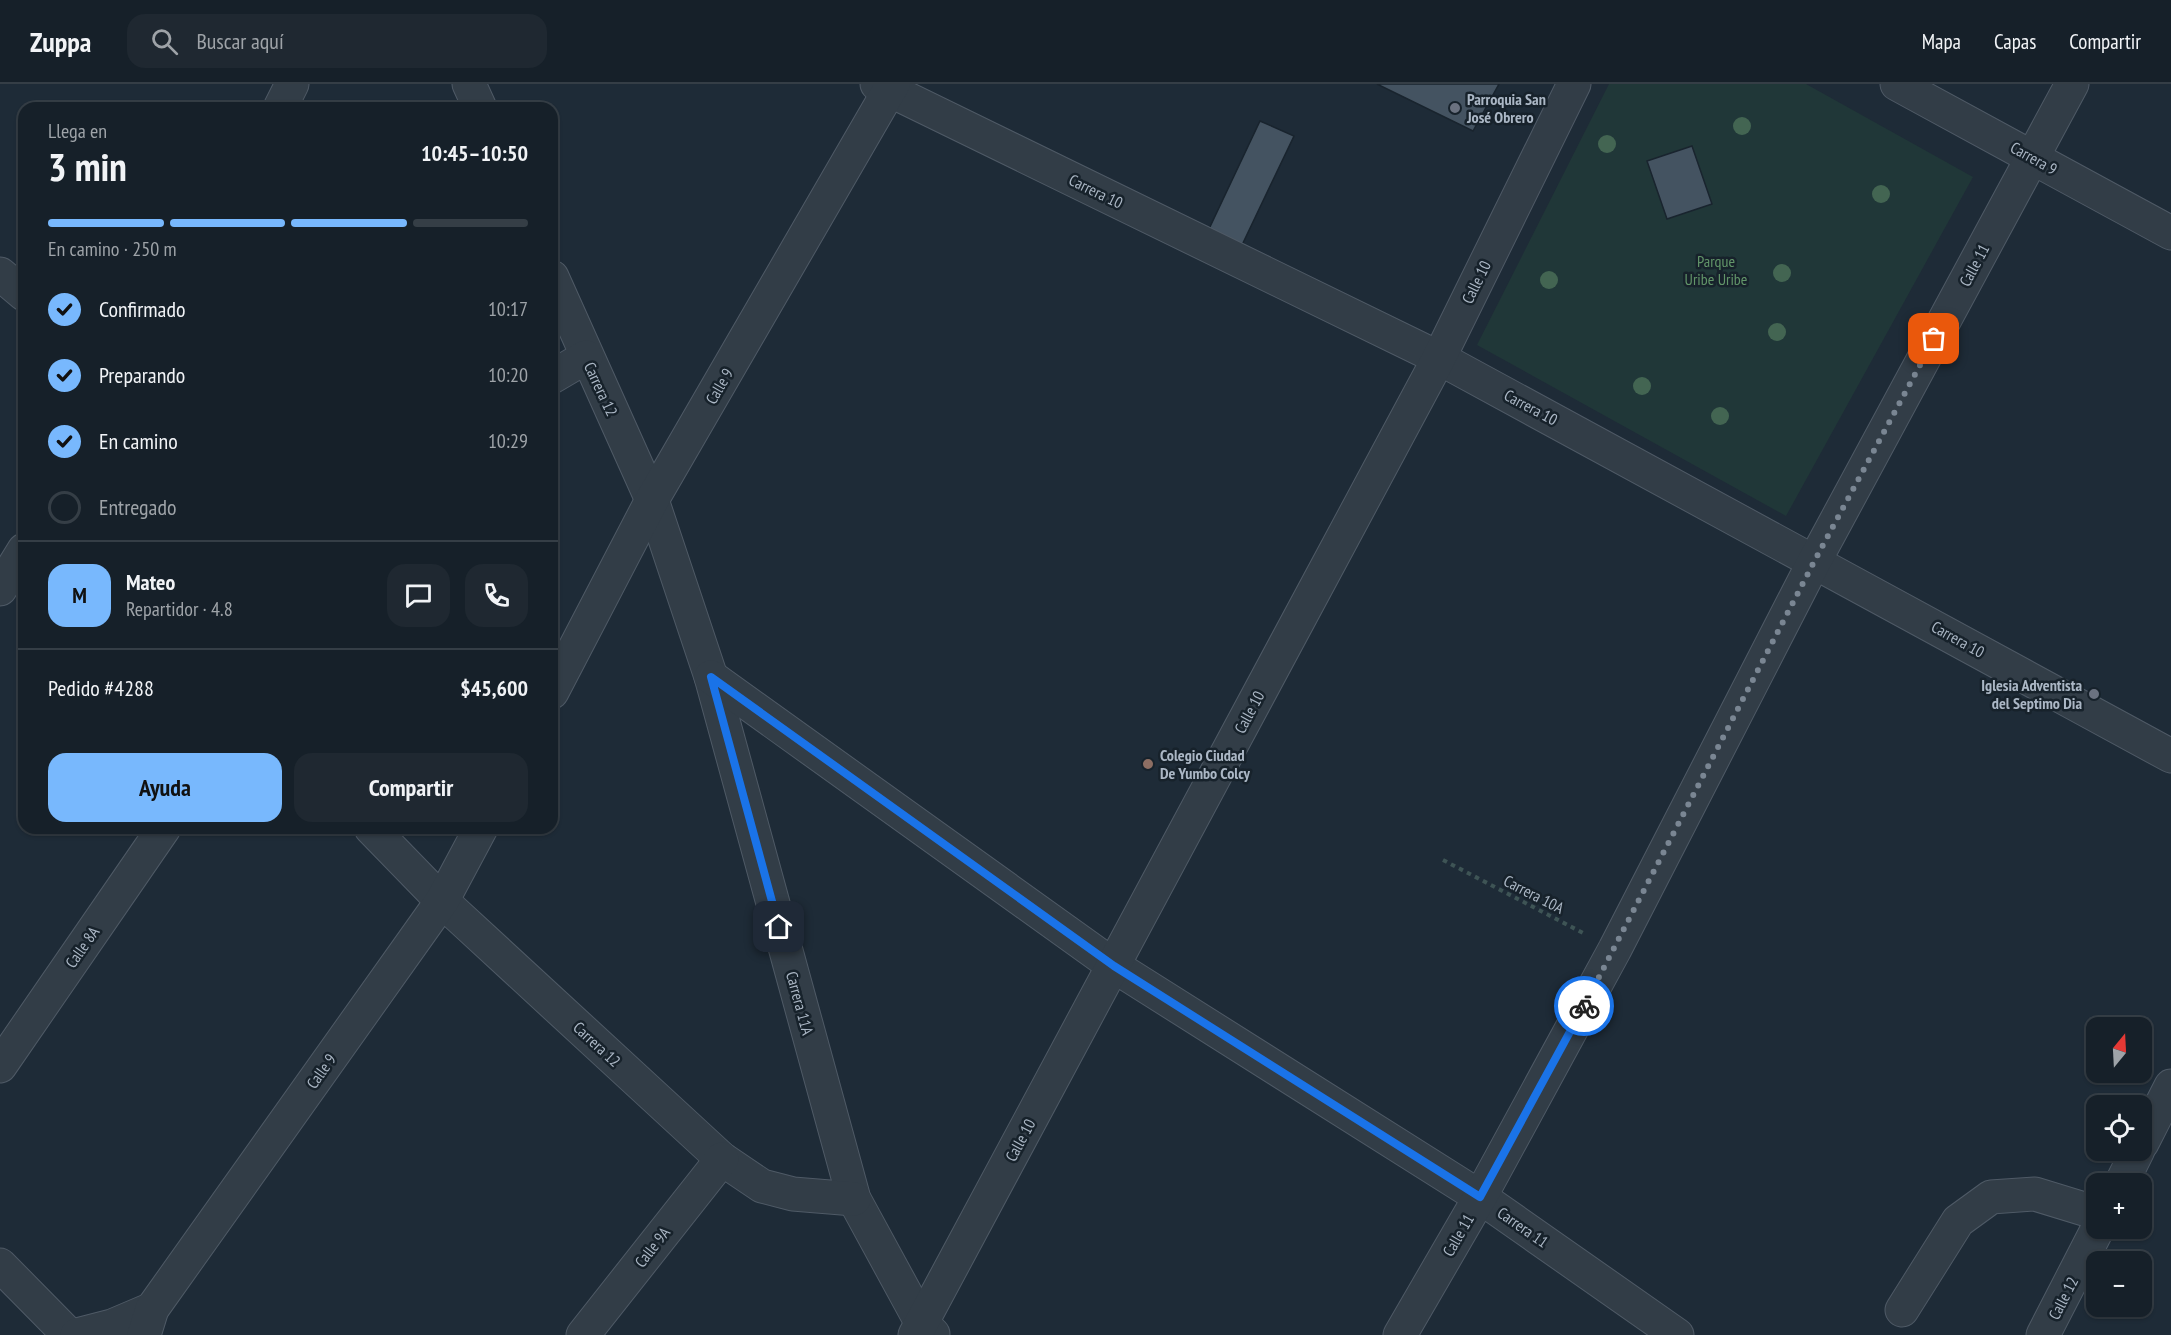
<!DOCTYPE html>
<html lang="es">
<meta charset="utf-8">
<style>
:root{--surface:#162029;--page:#1f2831;--text:#f1f3f6;--muted:#9ea3a8;--line:#353e46;--accent:#78b8fd}
body{margin:0;font-family:"PT Sans Narrow",sans-serif;background:var(--page);color:var(--text);height:100vh;display:flex;flex-direction:column;font-size:22px;white-space:nowrap}
*{box-sizing:border-box;margin:0}
p{font-size:20px;color:var(--muted)}
.icon{flex:none;width:33px;height:33px;fill:none;stroke:currentColor;stroke-width:2;stroke-linecap:round;stroke-linejoin:round}
.map{position:relative;flex:1;overflow:hidden}
.drawer{position:absolute;left:18px;top:18px;width:540px;height:732px;display:flex;flex-direction:column;background:var(--surface);border-radius:18px;box-shadow:0 2px 4px #0004,0 0 0 2px var(--line)}
.drawer>*{flex:none}
.needle{width:39px;rotate:18deg}
.controls{position:absolute;left:2086px;top:933px;display:grid;gap:12px}
.controls a{display:grid;place-items:center;width:66px;height:66px;border-radius:12px;background:var(--surface);box-shadow:0 2px 4px #0004,0 0 0 2px var(--line);font-size:30px}
.pin{position:absolute;display:grid;place-items:center;width:51px;height:51px;color:#fff;margin:-26px;border-radius:12px;box-shadow:0 3px 9px #0006}
.courier{position:absolute;display:grid;place-items:center;width:60px;height:60px;margin:-30px;border:4px solid #1a73e8;border-radius:50%;background:#fff;color:#222;box-shadow:0 2px 8px #0007}
.headline em{font-style:normal;font-weight:700}
.headline div{display:flex;flex-direction:column-reverse}
.headline{display:flex;align-items:center;justify-content:space-between;height:102px;padding:0 30px}
h1{font-size:39px;font-weight:700;line-height:45px}
.bar{display:grid;grid-template-columns:repeat(4,1fr);gap:9px 6px;align-content:center;height:72px;padding:0 30px}
.bar i{height:8px;border-radius:4px;background:var(--line)}
.bar .current{background:var(--accent)}
.bar p{grid-column:span 4}
.line{display:flex;align-items:center;gap:15px;padding:0 30px;border-top:2px solid var(--line)}
.line div{flex:1}
.round{display:grid;place-items:center;flex:none;width:63px;height:63px;border-radius:18px;background:var(--page)}
ol{padding:0 30px;list-style:none}
li{display:flex;align-items:center;gap:18px;height:66px}
li p{margin-inline-start:auto}
li .icon{padding:6px;border-radius:50%;background:var(--accent);color:#111;stroke-width:4}
li:last-child{color:var(--muted)}
li i{width:33px;height:33px;border:3px solid var(--line);border-radius:50%}
.action{display:flex;gap:12px;margin-top:auto;padding:12px 30px}
.action a{flex:1;height:69px;border-radius:18px;background:var(--accent);color:#111;font-size:24px;font-weight:700;line-height:69px;text-align:center}
.action a+a{background:var(--page);color:var(--text)}
header{display:flex;align-items:center;gap:36px;box-sizing:border-box;height:84px;padding:0 30px;background:var(--surface);border-bottom:2px solid var(--line)}
header strong{font-size:28px}
nav{display:flex;gap:33px;margin-inline-start:auto;font-size:21px}
.search{width:420px;height:54px;background:var(--page);display:flex;align-items:center;gap:15px;box-sizing:border-box;padding:0 21px;border-radius:18px;color:var(--muted);font-size:22px}
.map>svg:first-child{display:block}
</style>
<header>
<strong>Zuppa</strong>
<div class="search"><svg class="icon" aria-label="search" viewBox="0 0 24 24"><circle cx="10" cy="10" r="6"/><path d="M15 15l6 6"/></svg>Buscar aquí</div>
<nav><a>Mapa</a><a>Capas</a><a>Compartir</a></nav>
</header>
<div class="map">
<svg width="2171" height="1251" viewBox="0 0 2171 1251">
<rect width="100%" height="100%" fill="#1e2b37"/>
<!-- green -->
<path fill="#203738" d="M1609,0H1806L1973,93L1786,432L1477,261Z"/>
<!-- building -->
<g fill="#445361" stroke="#19242e" stroke-width="1.5">
<path d="M1377,0H1499L1473,47Z"/>
<path d="M1260,37L1294,52L1242,161L1209,145Z"/>
<path d="M1692,62L1712,120L1667,135L1647,77Z"/>
</g>
<g fill="none" stroke-linecap="round" stroke-linejoin="round">
<defs>
<g id="minor">
<path d="M469,0L480,24"/>
<path d="M877,0L1439,274L2171,672"/>
<path d="M1897,0L2171,149"/>
<path d="M280,24L292,0"/>
<path d="M0,190L24,210"/>
<path d="M552,193L652,416L711,593L854,1115L921,1238L933,1250"/>
<path d="M552,293L586,273"/>
<path d="M0,505L24,466"/>
<path d="M711,593L1114,882L1480,1113L1677,1251"/>
<path d="M552,608L652,416L893,0"/>
<path d="M371,744L442,817L722,1075L762,1102L793,1110L854,1115"/>
<path d="M0,982L164,744"/>
<path d="M2142,1059L2171,1002"/>
<path d="M2121,1100L2138,1066"/>
<path d="M0,1181L69,1251"/>
<path d="M1902,1226L1958,1137L1991,1113L2035,1110L2097,1129"/>
<path d="M77,1251L112,1242L152,1225"/>
<path d="M144,1251L152,1225L442,817L481,744"/>
<path d="M583,1251L722,1075"/>
<path d="M915,1251L1439,274L1574,0"/>
<path d="M1400,1251L1480,1113L1615,865L1815,476L2072,0"/>
<path d="M2043,1251L2098,1144"/>
</g>
</defs>
<!-- minor casing -->
<use href="#minor" stroke="#4f5a66" stroke-width="35"/>
<!-- path -->
<path stroke="#3e5455" stroke-width="4" stroke-dasharray="4.5 4.5" stroke-linecap="butt" d="M1443,776L1585,850"/>
<!-- minor -->
<use href="#minor" stroke="#323d47" stroke-width="33"/>
</g>
<!-- trees -->
<g fill="#436552">
<circle cx="1742" cy="42" r="9"/>
<circle cx="1607" cy="60" r="9"/>
<circle cx="1881" cy="110" r="9"/>
<circle cx="1782" cy="189" r="9"/>
<circle cx="1549" cy="196" r="9"/>
<circle cx="1777" cy="248" r="9"/>
<circle cx="1642" cy="302" r="9"/>
<circle cx="1720" cy="332" r="9"/>
</g>
<g fill="none" stroke-linecap="round" stroke-linejoin="round">
<!-- done -->
<path stroke="#7a8693" stroke-width="6" stroke-dasharray="0 10.8" d="M1584,922L1815,476L1934,255"/>
<!-- route -->
<path stroke="#1a73e8" stroke-width="8" d="M779,843L711,593L1114,882L1480,1113L1584,922"/>
</g>
<!-- markers -->
<g fill="#6b7280" stroke="#17222b" stroke-width="2">
<circle cx="1455" cy="24" r="6"/>
<circle cx="2094" cy="610" r="6"/>
</g>
<circle fill="#8d6e63" stroke="#17222b" stroke-width="2" cx="1148" cy="680" r="6"/>
<g text-anchor="middle" dominant-baseline="central" stroke-width="5" stroke-linejoin="round" paint-order="stroke">
<!-- poi labels -->
<g font-size="16" font-weight="bold" fill="#abb7c5" stroke="#17222b" text-anchor="start">
<text x="1467" y="15">Parroquia San<tspan x="1467" dy="18">José Obrero</tspan></text>
<text x="2082" y="601" text-anchor="end">Iglesia Adventista<tspan x="2082" dy="18">del Septimo Dia</tspan></text>
<text x="1160" y="671">Colegio Ciudad<tspan x="1160" dy="18">De Yumbo Colcy</tspan></text>
</g>
<!-- street labels -->
<g font-size="16" fill="#abb7c5" stroke="#17222b">
<text transform="translate(2034 74) rotate(29)">Carrera 9</text>
<text transform="translate(1096 107) rotate(26)">Carrera 10</text>
<text transform="translate(1974 181) rotate(-62)">Calle 11</text>
<text transform="translate(1476 198) rotate(-64)">Calle 10</text>
<text transform="translate(719 302) rotate(-60)">Calle 9</text>
<text transform="translate(601 305) rotate(65)">Carrera 12</text>
<text transform="translate(1531 323) rotate(28)">Carrera 10</text>
<text transform="translate(1958 555) rotate(29)">Carrera 10</text>
<text transform="translate(1249 628) rotate(-62)">Calle 10</text>
<text transform="translate(1534 810) rotate(27)">Carrera 10A</text>
<text transform="translate(82 863) rotate(-55)">Calle 8A</text>
<text transform="translate(800 919) rotate(75)">Carrera 11A</text>
<text transform="translate(597 960) rotate(43)">Carrera 12</text>
<text transform="translate(321 987) rotate(-55)">Calle 9</text>
<text transform="translate(1020 1056) rotate(-62)">Calle 10</text>
<text transform="translate(1523 1143) rotate(35)">Carrera 11</text>
<text transform="translate(1458 1151) rotate(-60)">Calle 11</text>
<text transform="translate(652 1163) rotate(-52)">Calle 9A</text>
<text transform="translate(2063 1214) rotate(-63)">Calle 12</text>
</g>
<!-- park labels -->
<g font-size="16" fill="#629569" stroke="#17222b">
<text x="1716" y="177">Parque<tspan x="1716" dy="18">Uribe Uribe</tspan></text>
</g>
</g>
</svg>
<div class="controls">
<a><svg class="needle" viewBox="-14 -14 28 28"><path d="M0-13l5 13h-10z" fill="#e53935"/><path d="M0 13l5-13h-10z" fill="#9ea3a8"/></svg></a>
<a><svg class="icon" aria-label="locate" viewBox="0 0 24 24"><circle cx="12" cy="12" r="6"/><path d="M12 2v4M12 18v4M2 12h4M18 12h4"/></svg></a>
<a>+</a>
<a>−</a>
</div>
<div class="pin" style="left:1934px;top:255px;background:#ea580c"><svg class="icon" aria-label="bag" viewBox="0 0 24 24"><path d="M5 8h14l-1 12H6zM9 8a3 3 0 0 1 6 0"/></svg></div>
<div class="pin" style="left:779px;top:843px;background:#1f2937"><svg class="icon" aria-label="home" viewBox="0 0 24 24"><path d="M3 11l9-7 9 7M6 9v11h12V9"/></svg></div>
<div class="courier" style="left:1584px;top:922px"><svg class="icon" aria-label="bike" viewBox="0 0 24 24"><circle cx="6" cy="16" r="4"/><circle cx="18" cy="16" r="4"/><path d="M6 16l4-8h5l3 8M10 8l3 8H6M13 5h3"/></svg></div>
<section class="drawer">
<div class="headline"><div><h1>3 min</h1><p>Llega en</p></div><em>10:45–10:50</em></div>
<div class="bar"><i class="current"></i><i class="current"></i><i class="current"></i><i></i><p>En camino · 250 m</p></div>
<ol>
<li><svg class="icon" aria-label="check" viewBox="0 0 24 24"><path d="M5 12l5 5 9-10"/></svg>Confirmado<p>10:17</p></li>
<li><svg class="icon" aria-label="check" viewBox="0 0 24 24"><path d="M5 12l5 5 9-10"/></svg>Preparando<p>10:20</p></li>
<li><svg class="icon" aria-label="check" viewBox="0 0 24 24"><path d="M5 12l5 5 9-10"/></svg>En camino<p>10:29</p></li>
<li><i></i>Entregado</li>
</ol>
<div class="line" style="height:108px"><b class="round" style="background:var(--accent);color:#111">M</b><div><b>Mateo</b><p>Repartidor · 4.8</p></div><a class="round"><svg class="icon" aria-label="chat" viewBox="0 0 24 24"><path d="M4 5h16v11H9l-5 4z"/></svg></a><a class="round"><svg class="icon" aria-label="phone" viewBox="0 0 24 24"><path d="M5 4h4l2 5-3 2q2 4 5 5l2-3 5 2v4C11 20 4 13 5 4z"/></svg></a></div>
<div class="line" style="height:78px"><div>Pedido #4288</div><b>$45,600</b></div>
<div class="action"><a>Ayuda</a><a>Compartir</a></div>
</section>
</div>
